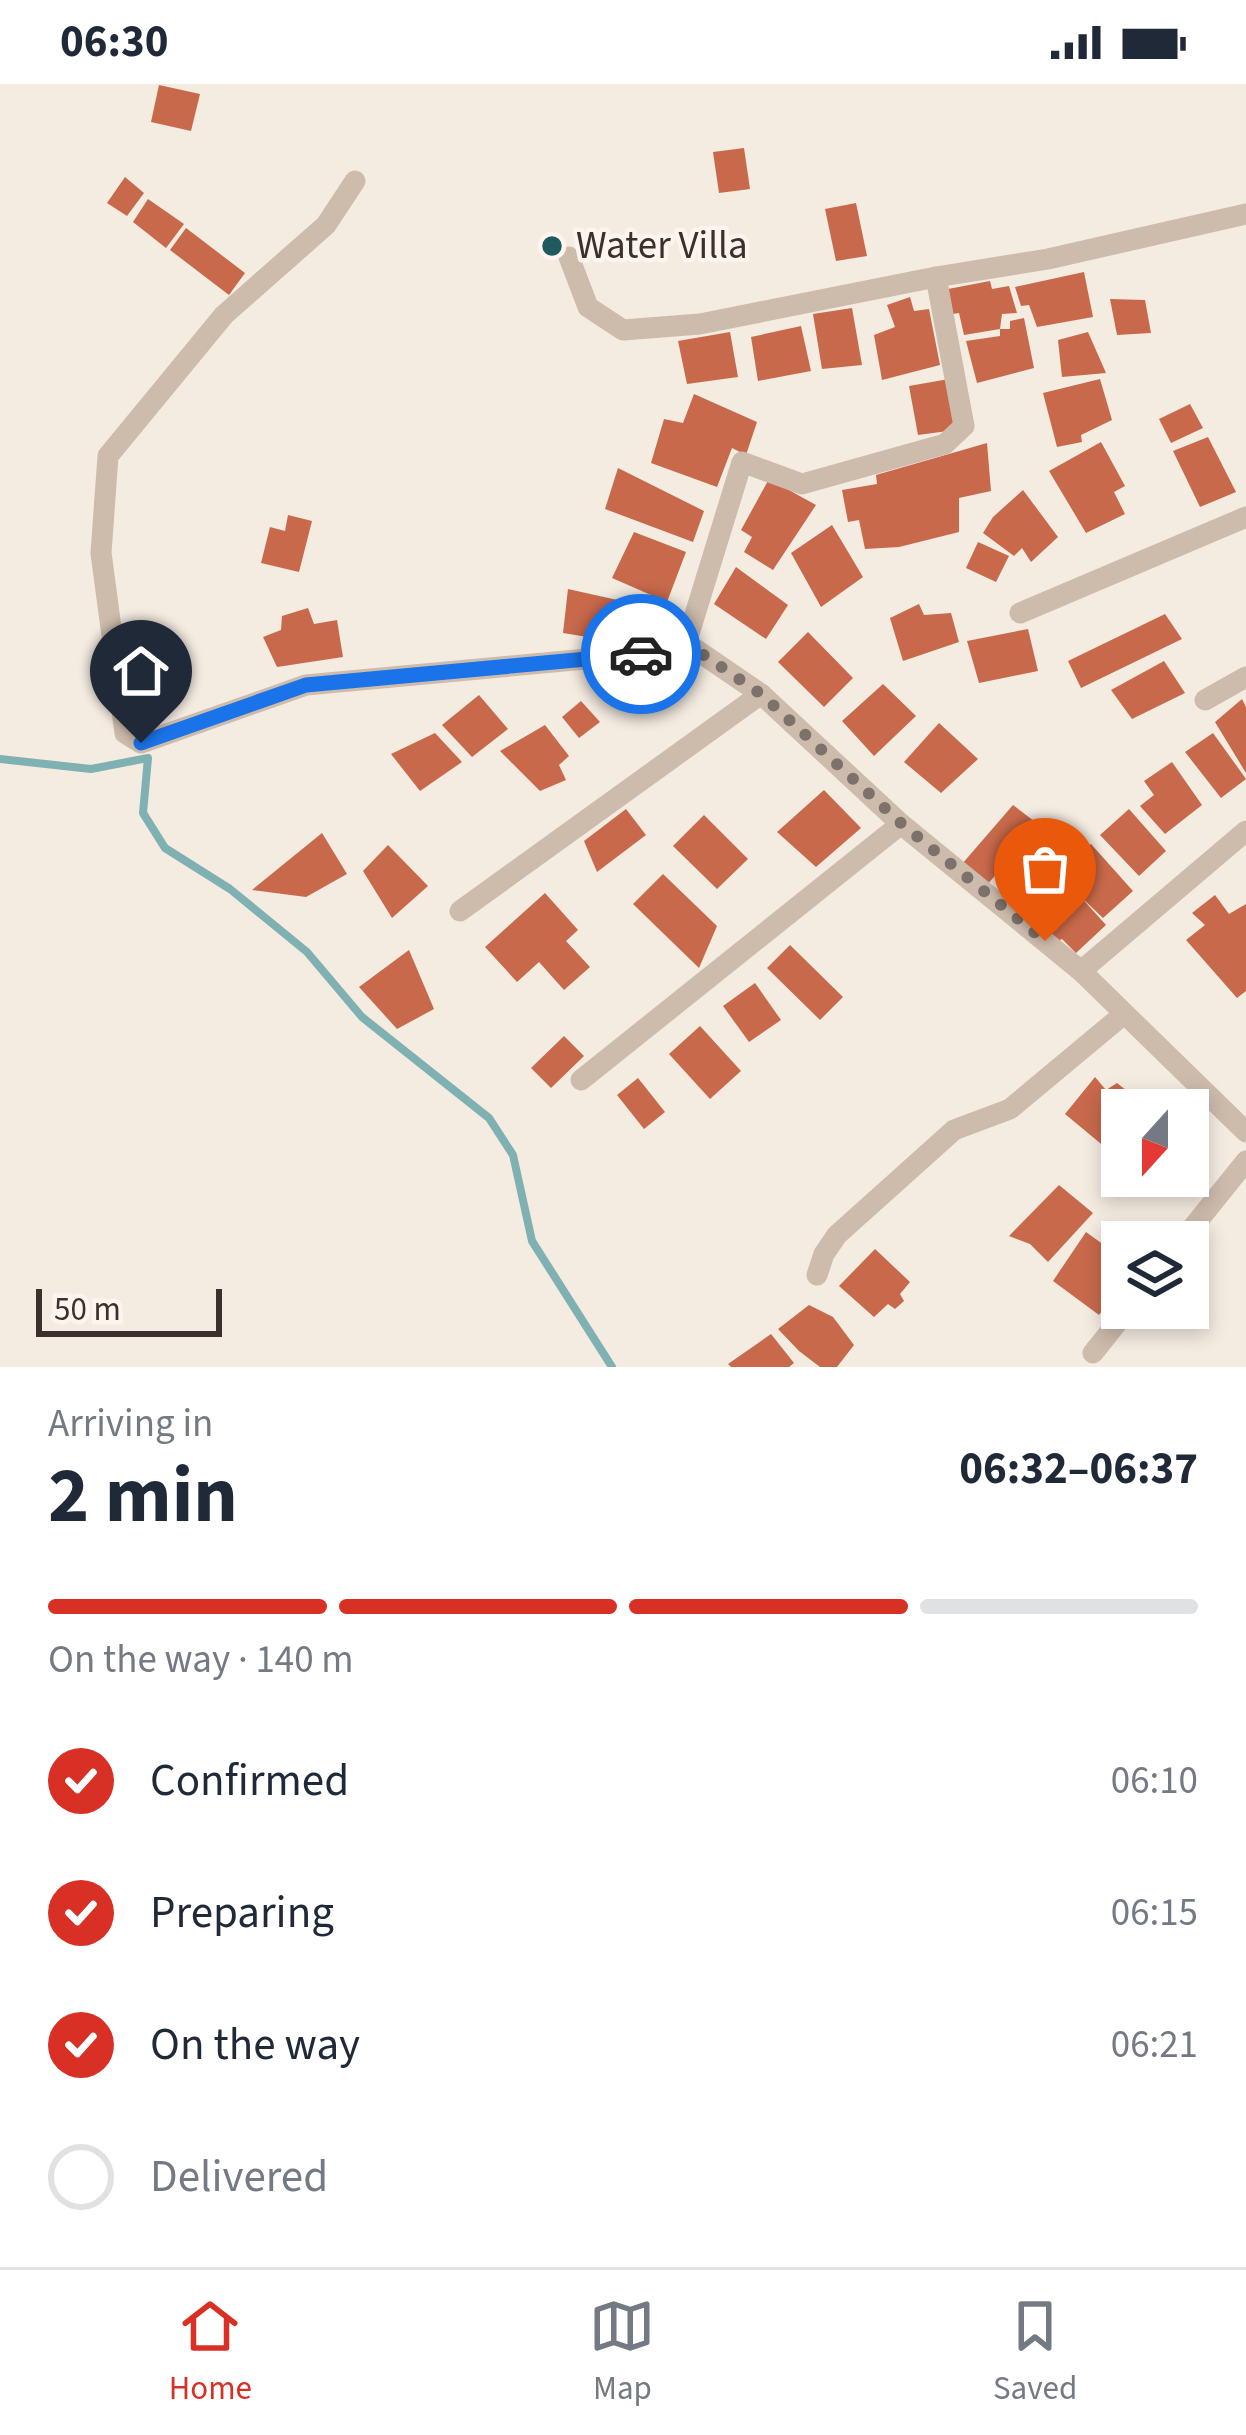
<!DOCTYPE html>
<meta charset="utf-8">
<style>
:root{--surface:#fff;--page:#f6f6f7;--text:#1f2937;--muted:#747a83;--line:#e0e1e3;--accent:#d93025}
body{margin:0;font-family:"Source Sans 3",sans-serif;background:var(--page);color:var(--text);height:100vh;display:flex;flex-direction:column;font-size:45px;white-space:nowrap}
*{box-sizing:border-box;margin:0}
p{font-size:39px;color:var(--muted)}
.icon{flex:none;width:66px;height:66px;fill:none;stroke:currentColor;stroke-width:2;stroke-linecap:round;stroke-linejoin:round}
.map{position:relative;height:1283px;overflow:hidden}
.sheet{display:flex;flex-direction:column;background:var(--surface);flex:1}
.sheet>*{flex:none}
.needle{width:78px;rotate:201deg}
.controls{position:absolute;left:1101px;top:1005px;display:grid;gap:24px}
.controls a{display:grid;place-items:center;width:108px;height:108px;border-radius:0px;background:var(--surface);box-shadow:0 6px 18px #0003;font-size:60px}
.scale{position:absolute;left:36px;bottom:30px;width:186px;box-sizing:border-box;padding-left:12px;border:6px solid #3b302b;border-top:0;font-size:33px;line-height:42px;white-space:nowrap;color:#3b302b;-webkit-text-stroke:9px #fbf5ee;paint-order:stroke}
.pin{position:absolute;display:grid;place-items:center;width:102px;height:102px;color:#fff;margin:-123px -51px;border-radius:50% 50% 50% 0;rotate:-45deg;box-shadow:0 0 12px #0007}
.pin .icon{rotate:45deg}
.courier{position:absolute;display:grid;place-items:center;width:120px;height:120px;margin:-60px;border:9px solid #1a73e8;border-radius:50%;background:#fff;color:#222;box-shadow:0 3px 15px #0007}
.overview em{font-style:normal;font-weight:700}
.overview div{display:flex;flex-direction:column-reverse}
.overview{display:flex;align-items:center;justify-content:space-between;height:204px;padding:0 48px}
h1{font-size:78px;font-weight:700;line-height:90px}
.bar{display:grid;grid-template-columns:repeat(4,1fr);gap:18px 12px;align-content:center;height:144px;padding:0 48px}
.bar i{height:15px;border-radius:9px;background:var(--line)}
.bar .on{background:var(--accent)}
.bar p{grid-column:span 4}
ol{padding:0 48px;list-style:none}
li{display:flex;align-items:center;gap:36px;height:132px}
li p{margin-inline-start:auto}
li .icon{padding:12px;border-radius:50%;background:var(--accent);color:#fff;stroke-width:4}
li:last-child{color:var(--muted)}
li i{width:66px;height:66px;border:6px solid var(--line);border-radius:50%}
.status{display:flex;justify-content:space-between;align-items:center;height:84px;padding:0 60px;background:var(--surface);direction:ltr}
.status svg{height:33px;fill:currentColor}
.menu{display:flex;justify-content:space-around;align-items:center;height:168px;border-top:3px solid var(--line);background:var(--surface);font-size:33px;color:var(--muted)}
.menu a{display:grid;justify-items:center;gap:6px}
.menu .on{color:var(--accent)}
.map>svg:first-child{display:block}
</style>
<div class="status"><b>06:30</b><svg viewBox="0 0 49 12"><path d="M0 12V9h3v3zM5 12V6h3v6zM10 12V3h3v9zM15 12V0h3v12zM26 1h20v11H26zM47 4h2v5h-2z"/></svg></div>
<div class="map">
<svg width="1246" height="1283" viewBox="0 0 1246 1283">
<rect width="100%" height="100%" fill="#f4ebe1"/>
<g fill="none" stroke-linecap="round" stroke-linejoin="round">
<!-- stream -->
<path stroke="#7fb0b2" stroke-width="8" d="M0,675L91,685L148,674L143,729L165,764L230,805L307,868L362,933L489,1034L513,1071L532,1157L612,1283"/>
</g>
<!-- building -->
<g fill="#c8694b">
<path d="M159,1L200,10L191,47L151,38Z"/>
<path d="M744,64L750,105L719,109L713,68Z"/>
<path d="M125,93L144,109L127,132L107,119Z"/>
<path d="M148,115L184,140L166,164L133,138Z"/>
<path d="M856,119L867,172L836,177L825,125Z"/>
<path d="M186,144L245,189L229,211L170,166Z"/>
<path d="M1084,188L1093,233L1037,243L1029,221L1021,222L1015,203Z"/>
<path d="M990,197L992,205L1009,202L1017,229L1002,230L1000,245L964,251L959,229L953,230L948,205Z"/>
<path d="M910,213L914,227L929,225L940,281L882,296L874,251L895,243L887,221Z"/>
<path d="M1110,215L1145,216L1151,249L1117,251Z"/>
<path d="M852,224L862,281L822,285L813,230Z"/>
<path d="M1024,234L1034,284L977,299L966,257L1000,252V245H1010V237Z"/>
<path d="M801,242L811,287L758,297L751,253Z"/>
<path d="M730,248L738,293L687,300L678,257Z"/>
<path d="M1088,248L1106,289L1062,293L1058,256Z"/>
<path d="M949,295L957,341L948,347L918,351L909,302Z"/>
<path d="M1100,295L1112,336L1081,351L1082,358L1057,363L1043,309Z"/>
<path d="M694,310L757,338L746,371L732,364L717,403L651,379L664,335L683,339Z"/>
<path d="M1190,320L1203,344L1171,359L1159,335Z"/>
<path d="M1208,353L1236,408L1200,423L1173,367Z"/>
<path d="M1101,358L1125,402L1114,408L1125,430L1086,449L1049,387Z"/>
<path d="M987,359L991,407L959,414V448L899,463L865,465L859,436L848,438L842,406L877,400L876,391Z"/>
<path d="M618,384L704,427L693,458L605,425Z"/>
<path d="M769,395L816,421L773,486L744,468L752,453L741,446Z"/>
<path d="M1023,406L1058,453L1031,478L1022,464L1014,472L983,449L993,433Z"/>
<path d="M288,431L312,437L299,488L261,479L270,443L285,447Z"/>
<path d="M832,441L863,493L821,523L791,469Z"/>
<path d="M634,448L686,468L667,518L612,494Z"/>
<path d="M978,458L1009,472L996,498L966,484Z"/>
<path d="M736,483L788,521L766,555L714,520Z"/>
<path d="M568,505L631,519L630,560L563,549Z"/>
<path d="M919,520L924,531L951,529L959,558L903,577L890,534Z"/>
<path d="M308,524L314,540L337,536L343,573L277,583L263,553L281,546L282,532Z"/>
<path d="M1165,530L1182,555L1081,604L1068,577Z"/>
<path d="M1028,545L1038,587L979,599L967,557Z"/>
<path d="M808,548L853,594L824,623L778,578Z"/>
<path d="M1164,577L1185,609L1132,635L1111,606Z"/>
<path d="M883,600L916,632L874,672L842,637Z"/>
<path d="M479,611L508,645L472,673L442,641Z"/>
<path d="M1242,615L1246,623V689L1215,638Z"/>
<path d="M581,617L600,638L579,654L562,633Z"/>
<path d="M939,639L978,675L941,709L904,678Z"/>
<path d="M545,641L569,672L559,681L566,696L540,707L500,667Z"/>
<path d="M435,649L462,678L420,707L391,670Z"/>
<path d="M1213,649L1246,695L1221,714L1185,668Z"/>
<path d="M1172,678L1202,721L1165,750L1140,722L1154,711L1144,697Z"/>
<path d="M824,706L861,744L816,783L777,748Z"/>
<path d="M1013,721L1039,741L986,802L962,780Z"/>
<path d="M626,725L646,751L597,788L584,757Z"/>
<path d="M1129,725L1166,767L1139,792L1100,751Z"/>
<path d="M704,731L748,775L717,805L673,762Z"/>
<path d="M322,749L347,790L306,813L252,806Z"/>
<path d="M1091,760L1133,807L1103,834L1079,811L1106,841L1076,869L1062,855L1056,858L1022,824Z"/>
<path d="M388,761L428,802L392,834L363,787Z"/>
<path d="M663,790L717,842L699,884L633,820Z"/>
<path d="M545,809L578,846L566,857L590,883L564,906L539,878L517,898L485,863Z"/>
<path d="M1215,811L1229,830L1246,820V907L1237,914L1186,856L1205,841L1192,829Z"/>
<path d="M790,861L843,913L820,936L767,884Z"/>
<path d="M409,866L434,925L397,945L359,903Z"/>
<path d="M755,899L781,936L749,958L723,922Z"/>
<path d="M700,942L741,987L710,1015L669,970Z"/>
<path d="M564,952L584,972L551,1004L531,984Z"/>
<path d="M1095,993L1106,1006L1117,999L1141,1018L1143,1011L1158,1022L1154,1026H1122V1060L1112,1069L1065,1030Z"/>
<path d="M638,994L665,1028L644,1045L617,1011Z"/>
<path d="M1059,1101L1093,1129L1048,1178L1030,1160L1009,1152Z"/>
<path d="M1086,1148L1122,1174V1201L1099,1231L1053,1197Z"/>
<path d="M875,1165L910,1198L900,1210L904,1217L895,1225L888,1220L874,1233L839,1202Z"/>
<path d="M809,1221L833,1233L854,1261L837,1283H820L799,1267L778,1245Z"/>
<path d="M771,1250L794,1279L789,1283H731L728,1280Z"/>
</g>
<g fill="none" stroke-linecap="round" stroke-linejoin="round">
<!-- minor -->
<g stroke="#cdbbac" stroke-width="21">
<path d="M355,97L326,141L224,231L108,372L101,469L125,649L141,659L306,601L695,565L761,610L901,740L1081,887L1246,1048"/>
<path d="M569,173L588,223L623,246L700,240L936,193L1048,175L1246,130"/>
<path d="M1020,529L1246,433"/>
<path d="M684,566L742,378L802,400L945,360L964,342L936,193"/>
<path d="M1205,616L1246,593"/>
<path d="M460,827L761,610"/>
<path d="M1081,887L1246,747"/>
<path d="M581,996L901,740"/>
<path d="M1181,1158L1246,1077"/>
<path d="M817,1191L824,1170L837,1151L954,1046L1010,1025L1124,930"/>
<path d="M1093,1269L1129,1224"/>
</g>
</g>
<g fill="none" stroke-linecap="round" stroke-linejoin="round">
<!-- done -->
<path stroke="#7c716b" stroke-width="12" stroke-dasharray="0 21.6" d="M641,570L695,565L761,610L902,740L1045,857"/>
<!-- route -->
<path stroke="#1a73e8" stroke-width="15" d="M141,659L306,601L641,570"/>
</g>
<!-- markers -->
<circle fill="#1f5a5e" stroke="#fbf5ee" stroke-width="4.5" cx="552" cy="162" r="12"/>
<g text-anchor="middle" dominant-baseline="central" stroke-width="9" stroke-linejoin="round" paint-order="stroke">
<!-- poi labels -->
<g font-size="39" fill="#3b302b" stroke="#fbf5ee" text-anchor="start">
<text x="576" y="162">Water Villa</text>
</g>
</g>
</svg>
<div class="controls">
<a><svg class="needle" viewBox="-14 -14 28 28"><path d="M0-13l5 13h-10z" fill="#e53935"/><path d="M0 13l5-13h-10z" fill="#747a83"/></svg></a>
<a><svg class="icon" aria-label="layers" viewBox="0 0 24 24"><path d="M12 4l9 5-9 5-9-5zM3 14l9 5 9-5"/></svg></a>
</div>
<div class="scale">50 m</div>
<div class="pin" style="left:1045px;top:857px;background:#ea580c"><svg class="icon" aria-label="bag" viewBox="0 0 24 24"><path d="M5 8h14l-1 12H6zM9 8a3 3 0 0 1 6 0"/></svg></div>
<div class="pin" style="left:141px;top:659px;background:#1f2937"><svg class="icon" aria-label="home" viewBox="0 0 24 24"><path d="M3 11l9-7 9 7M6 9v11h12V9"/></svg></div>
<div class="courier" style="left:641px;top:570px"><svg class="icon" aria-label="car" viewBox="0 0 24 24"><path d="M5 17H2v-5l4-1 3-4h7l3 4 3 1v5h-3M9 17h6M6 11h13"/><circle cx="7" cy="17" r="2"/><circle cx="17" cy="17" r="2"/></svg></div>
</div>
<section class="sheet">
<div class="overview"><div><h1>2 min</h1><p>Arriving in</p></div><em>06:32–06:37</em></div>
<div class="bar"><i class="on"></i><i class="on"></i><i class="on"></i><i></i><p>On the way · 140 m</p></div>
<ol>
<li><svg class="icon" aria-label="check" viewBox="0 0 24 24"><path d="M5 12l5 5 9-10"/></svg>Confirmed<p>06:10</p></li>
<li><svg class="icon" aria-label="check" viewBox="0 0 24 24"><path d="M5 12l5 5 9-10"/></svg>Preparing<p>06:15</p></li>
<li><svg class="icon" aria-label="check" viewBox="0 0 24 24"><path d="M5 12l5 5 9-10"/></svg>On the way<p>06:21</p></li>
<li><i></i>Delivered</li>
</ol>
</section>
<nav class="menu">
<a class="on"><svg class="icon" aria-label="home" viewBox="0 0 24 24"><path d="M3 11l9-7 9 7M6 9v11h12V9"/></svg>Home</a>
<a><svg class="icon" aria-label="map" viewBox="0 0 24 24"><path d="M3 6l6-2 6 2 6-2v14l-6 2-6-2-6 2zM9 4v14M15 6v14"/></svg>Map</a>
<a><svg class="icon" aria-label="saved" viewBox="0 0 24 24"><path d="M7 4h10v16l-5-4-5 4z"/></svg>Saved</a>
</nav>
